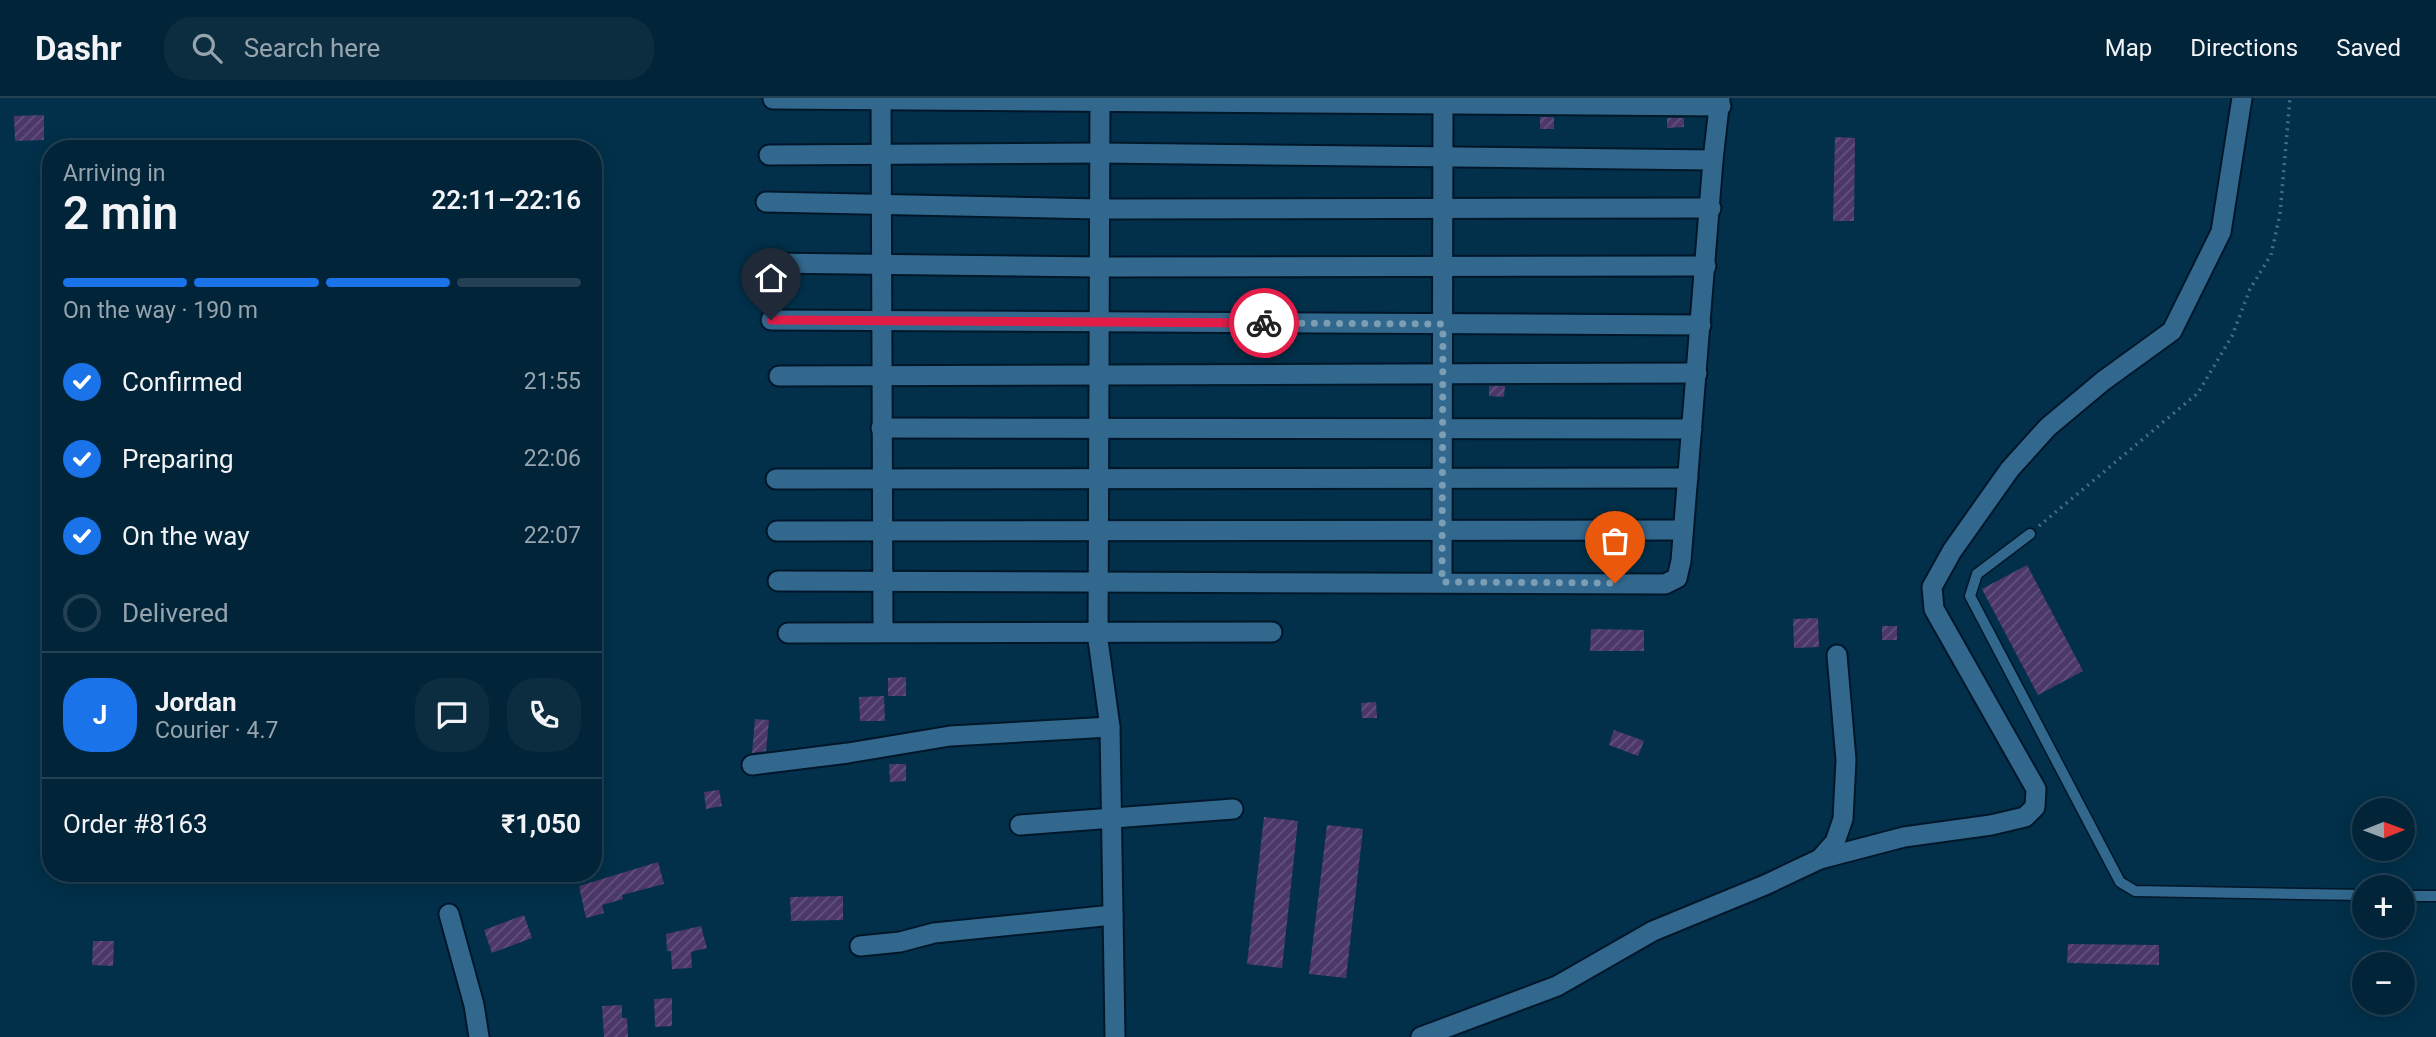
<!DOCTYPE html>
<meta charset="utf-8">
<style>
:root{--surface:#022438;--page:#0c2c40;--text:#f1f3f6;--muted:#96a4ae;--line:#234153;--accent:#1a73e8}
body{margin:0;font-family:Roboto,sans-serif;background:var(--page);color:var(--text);height:100vh;display:flex;flex-direction:column;font-size:26px;white-space:nowrap}
*{box-sizing:border-box;margin:0}
p{font-size:23px;color:var(--muted)}
.icon{flex:none;width:38px;height:38px;fill:none;stroke:currentColor;stroke-width:2;stroke-linecap:round;stroke-linejoin:round}
.map{position:relative;flex:1;overflow:hidden}
.drawer{position:absolute;left:42px;top:42px;width:560px;height:742px;display:flex;flex-direction:column;background:var(--surface);border-radius:28px;box-shadow:0 4px 18px #0003,0 0 0 2px var(--line)}
.drawer>*{flex:none}
.needle{width:46px;rotate:89deg}
.buttons{position:absolute;left:2352px;top:700px;display:grid;gap:14px}
.buttons a{display:grid;place-items:center;width:63px;height:63px;border-radius:50%;background:var(--surface);box-shadow:0 4px 18px #0003,0 0 0 2px var(--line);font-size:35px}
.pin{position:absolute;display:grid;place-items:center;width:60px;height:60px;color:#fff;margin:-72px -30px;border-radius:50% 50% 50% 0;rotate:-45deg;box-shadow:0 0 7px #0007}
.pin .icon{rotate:45deg}
.courier{position:absolute;display:grid;place-items:center;width:70px;height:70px;margin:-35px;border:5px solid #e11d48;border-radius:50%;background:#fff;color:#222;box-shadow:0 2px 9px #0007}
.headline em{font-style:normal;font-weight:600}
.headline div{display:flex;flex-direction:column-reverse}
.headline{display:flex;align-items:center;justify-content:space-between;height:119px;padding:0 21px}
h1{font-size:46px;font-weight:600;line-height:52px}
.bar{display:grid;grid-template-columns:repeat(4,1fr);gap:10px 7px;align-content:center;height:84px;padding:0 21px}
.bar i{height:9px;border-radius:5px;background:var(--line)}
.bar .on{background:var(--accent)}
.bar p{grid-column:span 4}
.line{display:flex;align-items:center;gap:18px;padding:0 21px;border-top:2px solid var(--line)}
.line div{flex:1}
.round{display:grid;place-items:center;flex:none;width:74px;height:74px;border-radius:28px;background:var(--page)}
ol{padding:0 21px;list-style:none}
li{display:flex;align-items:center;gap:21px;height:77px}
li p{margin-inline-start:auto}
li .icon{padding:7px;border-radius:50%;background:var(--accent);color:#fff;stroke-width:4}
li:last-child{color:var(--muted)}
li i{width:38px;height:38px;border:4px solid var(--line);border-radius:50%}
header{display:flex;align-items:center;gap:42px;box-sizing:border-box;height:98px;padding:0 35px;background:var(--surface);border-bottom:2px solid var(--line)}
header strong{font-size:33px}
nav{display:flex;gap:38px;margin-inline-start:auto;font-size:24px}
.search{width:490px;height:63px;background:var(--page);display:flex;align-items:center;gap:18px;box-sizing:border-box;padding:0 24px;border-radius:28px;color:var(--muted);font-size:26px}
.map>svg:first-child{display:block}
</style>
<header>
<strong>Dashr</strong>
<div class="search"><svg class="icon" aria-label="search" viewBox="0 0 24 24"><circle cx="10" cy="10" r="6"/><path d="M15 15l6 6"/></svg>Search here</div>
<nav><a>Map</a><a>Directions</a><a>Saved</a></nav>
</header>
<div class="map">
<svg width="2436" height="939" viewBox="0 0 2436 939">
<defs>
<pattern id="building-hatch" width="6" height="6" patternUnits="userSpaceOnUse" patternTransform="scale(1.75)"><rect width="6" height="6" fill="#4b3768"/><path d="M-1 1l2-2M0 6l6-6M5 7l2-2" fill="none" stroke="#63537e"/></pattern>
</defs>
<rect width="100%" height="100%" fill="#02304a"/>
<!-- building -->
<g fill="url(#building-hatch)">
<path d="M44,17V42L15,43L14,18Z"/>
<rect x="1540" y="19" width="14" height="12"/>
<path d="M1667,20H1684V29L1667,30Z"/>
<path d="M1835,39L1855,40L1854,123H1833Z"/>
<path d="M1489,288H1505L1504,299L1489,298Z"/>
<path d="M2027,467L2083,573L2038,597L1982,491Z"/>
<path d="M1818,520L1819,549L1794,550L1793,521Z"/>
<rect x="1882" y="528" width="15" height="14"/>
<path d="M1591,531L1644,532V553H1590Z"/>
<path d="M906,579V598H888V580Z"/>
<path d="M884,598L885,623H860L859,599Z"/>
<path d="M1376,604L1377,620H1362L1361,605Z"/>
<path d="M755,621L769,622L766,653L752,655Z"/>
<path d="M1614,632L1644,643L1638,658L1609,647Z"/>
<path d="M889,666H906V683L890,684Z"/>
<path d="M719,692L722,708L706,711L704,694Z"/>
<path d="M1264,719L1298,723L1282,870L1247,866Z"/>
<path d="M1327,727L1363,731L1346,880L1309,876Z"/>
<path d="M658,764L664,786L622,797L623,801L602,807L604,815L586,820L579,788Z"/>
<path d="M843,798V822L791,823L790,799Z"/>
<path d="M524,817L532,840L492,855L484,832Z"/>
<path d="M701,828L707,850L691,854L692,870L672,871L671,853H667L666,836Z"/>
<path d="M93,843H114L113,868L92,867Z"/>
<path d="M2068,846L2159,847V867L2067,865Z"/>
<path d="M672,900V928L655,929L654,901Z"/>
<path d="M622,907V920H627L628,939H604L602,908Z"/>
</g>
<g fill="none" stroke-linecap="round" stroke-linejoin="round">
<defs>
<g id="lane">
<path d="M2030,436L1977,476L1970,498L2120,784L2135,793L2364,797"/>
<path d="M2403,798H2436"/>
</g>
<g id="street">
<path d="M881,0L883,534"/>
<path d="M1100,0L1098,542L1110,629L1115,939"/>
<path d="M773,1L1721,8"/>
<path d="M769,57L1100,55L1713,62"/>
<path d="M766,104L1099,111L1711,110"/>
<path d="M768,165L1099,169L1706,168"/>
<path d="M771,222L1701,227"/>
<path d="M779,278L1697,275"/>
<path d="M881,330L1692,331"/>
<path d="M776,381L1688,380"/>
<path d="M777,433L1683,432"/>
<path d="M778,483L1665,486L1677,480L1681,463L1713,62L1720,0"/>
<path d="M1442,484L1443,0"/>
<path d="M788,535L1272,534"/>
<path d="M752,667L848,655L950,638L1110,629"/>
<path d="M1020,727L1233,711"/>
<path d="M1820,761L1904,739L1991,727L2025,719L2035,709L2036,691L1934,511L1932,489L1952,453L2010,371L2048,329L2103,283L2172,233L2221,134L2242,0"/>
<path d="M449,816L474,907L479,939"/>
<path d="M860,848L900,844L934,835L1113,817"/>
<path d="M1421,939L1557,888L1653,833L1765,787L1820,761L1835,744L1843,721L1846,662L1837,557"/>
</g>
</defs>
<!-- lane casing -->
<use href="#lane" stroke="#001729" stroke-width="13"/>
<!-- street casing -->
<use href="#street" stroke="#001729" stroke-width="23"/>
<!-- path -->
<path stroke="#466d86" stroke-width="3.5" stroke-dasharray="2 5" stroke-linecap="butt" d="M2039,428L2198,295L2232,238L2250,191L2271,157L2280,116L2290,0"/>
<!-- lane -->
<use href="#lane" stroke="#32688e" stroke-width="10"/>
<!-- street -->
<use href="#street" stroke="#32688e" stroke-width="19"/>
</g>
<g fill="none" stroke-linecap="round" stroke-linejoin="round">
<!-- done -->
<path stroke="#7c9eb5" stroke-width="7" stroke-dasharray="0 12.6" d="M1264,225L1443,226L1442,484L1615,485"/>
<!-- route -->
<path stroke="#e11d48" stroke-width="9" d="M771,222L1264,225"/>
</g>
</svg>
<div class="buttons">
<a><svg class="needle" viewBox="-14 -14 28 28"><path d="M0-13l5 13h-10z" fill="#e53935"/><path d="M0 13l5-13h-10z" fill="#96a4ae"/></svg></a>
<a>+</a>
<a>−</a>
</div>
<div class="pin" style="left:1615px;top:485px;background:#ea580c"><svg class="icon" aria-label="bag" viewBox="0 0 24 24"><path d="M5 8h14l-1 12H6zM9 8a3 3 0 0 1 6 0"/></svg></div>
<div class="pin" style="left:771px;top:222px;background:#1f2937"><svg class="icon" aria-label="home" viewBox="0 0 24 24"><path d="M3 11l9-7 9 7M6 9v11h12V9"/></svg></div>
<div class="courier" style="left:1264px;top:225px"><svg class="icon" aria-label="bike" viewBox="0 0 24 24"><circle cx="6" cy="16" r="4"/><circle cx="18" cy="16" r="4"/><path d="M6 16l4-8h5l3 8M10 8l3 8H6M13 5h3"/></svg></div>
<section class="drawer">
<div class="headline"><div><h1>2 min</h1><p>Arriving in</p></div><em>22:11–22:16</em></div>
<div class="bar"><i class="on"></i><i class="on"></i><i class="on"></i><i></i><p>On the way · 190 m</p></div>
<ol>
<li><svg class="icon" aria-label="check" viewBox="0 0 24 24"><path d="M5 12l5 5 9-10"/></svg>Confirmed<p>21:55</p></li>
<li><svg class="icon" aria-label="check" viewBox="0 0 24 24"><path d="M5 12l5 5 9-10"/></svg>Preparing<p>22:06</p></li>
<li><svg class="icon" aria-label="check" viewBox="0 0 24 24"><path d="M5 12l5 5 9-10"/></svg>On the way<p>22:07</p></li>
<li><i></i>Delivered</li>
</ol>
<div class="line" style="height:126px"><b class="round" style="background:var(--accent);color:#fff">J</b><div><b>Jordan</b><p>Courier · 4.7</p></div><a class="round"><svg class="icon" aria-label="chat" viewBox="0 0 24 24"><path d="M4 5h16v11H9l-5 4z"/></svg></a><a class="round"><svg class="icon" aria-label="phone" viewBox="0 0 24 24"><path d="M5 4h4l2 5-3 2q2 4 5 5l2-3 5 2v4C11 20 4 13 5 4z"/></svg></a></div>
<div class="line" style="height:91px"><div>Order #8163</div><b>₹1,050</b></div>
</section>
</div>
